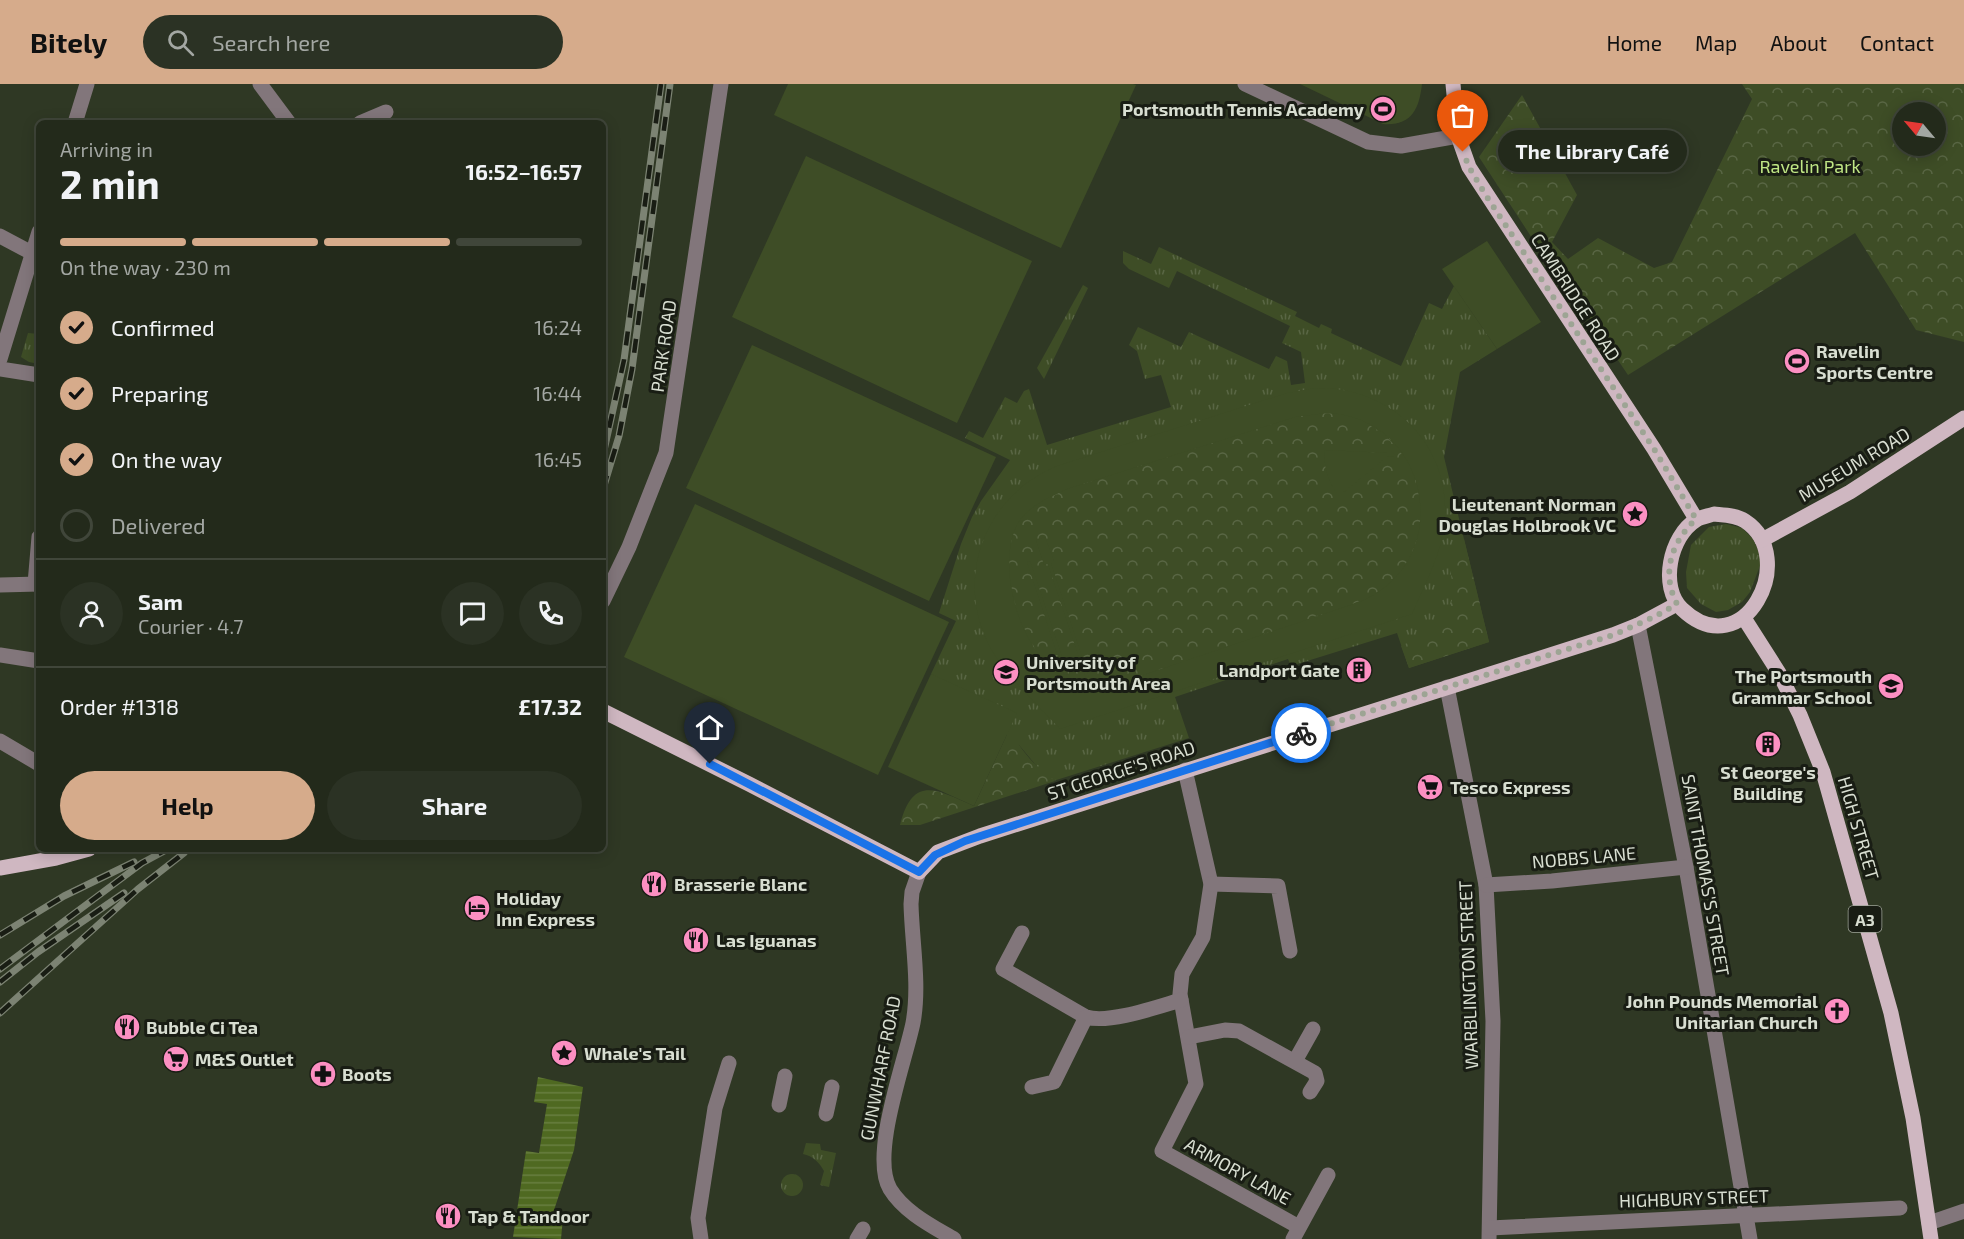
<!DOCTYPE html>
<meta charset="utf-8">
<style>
:root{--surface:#232a1b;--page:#2b3224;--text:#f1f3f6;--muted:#a3a7a3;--line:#40463a;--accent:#d6ab8b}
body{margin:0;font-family:"Exo 2",sans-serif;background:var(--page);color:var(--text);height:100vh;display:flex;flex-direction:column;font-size:22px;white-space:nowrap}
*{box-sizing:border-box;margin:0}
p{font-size:20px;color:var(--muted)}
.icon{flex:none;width:33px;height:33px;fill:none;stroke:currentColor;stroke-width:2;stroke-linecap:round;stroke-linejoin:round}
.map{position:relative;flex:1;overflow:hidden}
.drawer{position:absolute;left:36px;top:36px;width:570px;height:732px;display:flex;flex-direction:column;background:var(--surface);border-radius:9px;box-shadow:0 3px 15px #0003,0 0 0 2px var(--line)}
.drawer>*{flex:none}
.needle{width:39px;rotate:299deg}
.controls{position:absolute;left:1892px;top:18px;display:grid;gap:12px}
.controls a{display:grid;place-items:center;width:54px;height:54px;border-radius:50%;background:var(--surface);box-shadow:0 3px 15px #0003,0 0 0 2px var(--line);font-size:30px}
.pin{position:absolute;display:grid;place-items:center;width:51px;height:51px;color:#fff;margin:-62px -26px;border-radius:50% 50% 50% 0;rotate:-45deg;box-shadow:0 0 6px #0007}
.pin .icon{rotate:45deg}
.courier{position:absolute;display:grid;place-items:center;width:60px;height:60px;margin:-30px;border:4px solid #1a73e8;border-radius:50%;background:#fff;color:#222;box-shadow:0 2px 8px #0007}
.bubble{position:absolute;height:42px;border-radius:21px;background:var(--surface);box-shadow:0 3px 15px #0003,0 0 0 2px var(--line);font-size:20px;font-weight:700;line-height:42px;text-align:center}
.headline em{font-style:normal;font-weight:700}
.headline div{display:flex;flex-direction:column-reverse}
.headline{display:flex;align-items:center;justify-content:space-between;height:102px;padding:0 24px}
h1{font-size:39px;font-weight:700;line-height:45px}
.bar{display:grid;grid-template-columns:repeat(4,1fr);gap:9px 6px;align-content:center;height:72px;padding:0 24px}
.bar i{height:8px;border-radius:4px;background:var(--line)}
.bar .selected{background:var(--accent)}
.bar p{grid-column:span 4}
.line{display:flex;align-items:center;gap:15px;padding:0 24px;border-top:2px solid var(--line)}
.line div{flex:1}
.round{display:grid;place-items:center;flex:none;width:63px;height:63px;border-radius:32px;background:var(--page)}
ol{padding:0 24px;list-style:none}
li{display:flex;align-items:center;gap:18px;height:66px}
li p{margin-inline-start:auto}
li .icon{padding:6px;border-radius:50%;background:var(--accent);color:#111;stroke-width:4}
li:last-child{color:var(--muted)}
li i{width:33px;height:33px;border:3px solid var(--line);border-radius:50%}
.primary-button{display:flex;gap:12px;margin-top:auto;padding:12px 24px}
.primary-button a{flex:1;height:69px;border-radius:36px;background:var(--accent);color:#111;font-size:24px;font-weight:700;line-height:69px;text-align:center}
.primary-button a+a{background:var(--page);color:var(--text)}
header{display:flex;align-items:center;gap:36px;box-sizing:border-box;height:84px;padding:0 30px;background:var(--accent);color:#111}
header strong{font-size:28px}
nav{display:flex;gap:33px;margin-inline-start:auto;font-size:21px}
.search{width:420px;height:54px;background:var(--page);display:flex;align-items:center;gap:15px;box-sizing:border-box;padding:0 21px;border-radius:33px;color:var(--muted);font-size:22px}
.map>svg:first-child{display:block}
</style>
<header>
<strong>Bitely</strong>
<div class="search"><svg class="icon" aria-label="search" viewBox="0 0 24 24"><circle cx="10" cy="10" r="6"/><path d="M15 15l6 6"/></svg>Search here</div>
<nav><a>Home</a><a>Map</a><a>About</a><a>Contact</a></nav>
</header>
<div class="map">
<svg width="1964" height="1155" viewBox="0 0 1964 1155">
<defs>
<pattern id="grass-tufts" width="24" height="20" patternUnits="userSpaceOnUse" patternTransform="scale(1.5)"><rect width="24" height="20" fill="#3e4d26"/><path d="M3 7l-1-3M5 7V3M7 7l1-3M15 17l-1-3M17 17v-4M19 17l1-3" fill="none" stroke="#596644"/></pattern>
<pattern id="forest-crowns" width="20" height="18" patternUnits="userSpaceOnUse" patternTransform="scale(1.5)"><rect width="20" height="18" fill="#3e4d26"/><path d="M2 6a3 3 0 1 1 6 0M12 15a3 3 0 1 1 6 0" fill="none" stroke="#596644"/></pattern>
<pattern id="water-rules" width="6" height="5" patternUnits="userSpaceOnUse" patternTransform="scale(1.5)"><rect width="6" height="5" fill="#4f6921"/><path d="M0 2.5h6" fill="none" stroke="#687e40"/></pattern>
</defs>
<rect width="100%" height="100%" fill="#2f3824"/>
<!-- grass -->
<g fill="url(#grass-tufts)">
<path d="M1159,163L1297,228L1295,232L1319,244L1321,240L1332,245L1331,249L1401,282L1429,219L1442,225L1454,202L1497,265L1460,288L1444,373L1489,558L1409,584L1397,549L1291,582L1288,575L1175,613L1189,654L1050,698L1019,661L931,590L956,537L939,529L961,460L972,433L981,417L1010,376L965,354L969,347L983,354L1005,313L1017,319L1024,307L1029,305L1047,361L1171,323L1161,291L1145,295L1137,267L1129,261L1138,243L1181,263L1189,248L1269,285L1276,272L1287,277L1291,301L1305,299L1301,268L1282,259L1290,242L1177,187L1169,204L1129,185L1123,179V167L1151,180Z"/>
<path d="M1083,201L1088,204L1044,295L1037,284Z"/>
<path d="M28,249L39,250V280L29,278L21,273Z"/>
<path d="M1726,440L1742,444L1753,455L1760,470L1761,479L1750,508L1742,518L1728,526L1716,528L1701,520L1687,504L1686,488L1691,461L1709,443Z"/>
<path d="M806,1059L820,1060L821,1066L836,1069L829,1103L820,1101L824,1087C819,1078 813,1072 803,1070Z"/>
<circle cx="792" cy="1101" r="11"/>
</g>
<!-- forest -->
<g fill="url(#forest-crowns)" fill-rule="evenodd">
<path d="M1742,0H1964V258L1916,246L1855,149L1628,291L1591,236L1551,183L1479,73L1522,11L1577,111L1552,158L1568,175L1598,154L1654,184L1672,178L1752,15ZM1935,28V62H1902V28Z"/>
<path d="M1316,329C1430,326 1462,480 1355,519L1114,601C1099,603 1078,602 1065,594C1023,571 996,487 1016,443C1026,423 1051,412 1070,404L1295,333Z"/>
<path d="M1464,455L1489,558L1409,584L1401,562L1428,549L1448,527L1454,511L1450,484Z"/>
<path d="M1010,644C1019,666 1036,683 1055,697L920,741H900C913,690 937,706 974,722Z"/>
</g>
<!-- garden -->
<g fill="#3e4d26" fill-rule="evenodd">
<path d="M788,0H1133L1136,1L1061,164L774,31Z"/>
<path d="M1300,0H1422C1419,26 1411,42 1383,40Z"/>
<path d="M806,72L1032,177L957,339L732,233Z"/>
<path d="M1487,157L1541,238L1497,265L1442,185Z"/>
<path d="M752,261L996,373L929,517L686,404Z"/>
<path d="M1327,304C1403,309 1457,373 1443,449C1438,477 1423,504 1412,530L1060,645C1038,621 1007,593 991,565C953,495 984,412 1057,382L1287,309L1309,305ZM1327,329C1432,333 1457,479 1359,518L1114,601C1099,603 1078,602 1065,594C1022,571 996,488 1016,443C1025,423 1051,412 1070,404L1295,333Z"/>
<path d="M1325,366L1388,369L1391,367L1395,371L1392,373L1388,372L1339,412C1328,398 1323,383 1325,366Z"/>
<path d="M695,420L949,538L878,691L624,573Z"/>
<path d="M1045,453L1054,477L1051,479L1090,597L1087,598L1048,480L1044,481L1036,456Z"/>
<path d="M1030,477L1068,590L1064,591L1027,478Z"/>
<path d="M931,590L1017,629L974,722L888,683Z"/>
</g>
<!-- water -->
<path fill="url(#water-rules)" d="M538,993L583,1003L574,1066L553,1129L563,1133L561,1155L513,1153L526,1067L539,1069L547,1020L534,1018Z"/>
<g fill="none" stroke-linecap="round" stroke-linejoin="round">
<!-- minor -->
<g stroke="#82767b" stroke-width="15">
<path d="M260,0L289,39"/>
<path d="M1245,0L1368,58L1401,62L1458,52"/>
<path d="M75,39L87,0"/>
<path d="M360,39L386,28"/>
<path d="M0,152L32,169"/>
<path d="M0,275L39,148"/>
<path d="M0,285L39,291"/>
<path d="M35,500L39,453"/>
<path d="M0,501L39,500"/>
<path d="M603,517L629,463L666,369L721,0"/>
<path d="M1638,541L1686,783L1750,1155"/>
<path d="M0,571L39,577"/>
<path d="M1447,603L1486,801L1493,937L1489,1155"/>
<path d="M0,657L39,680"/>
<path d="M1185,686L1211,800L1203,853L1182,890L1180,910L1196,1000L1162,1067L1299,1143"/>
<path d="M919,788L912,808L911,820C912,859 920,901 913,939C905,978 870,1071 890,1105C904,1128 932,1142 954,1155"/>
<path d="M1211,800L1278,802L1290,867"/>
<path d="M1486,801L1552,797L1686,783"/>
<path d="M1022,849L1003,885L1086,933C1109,940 1157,923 1181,916"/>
<path d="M1189,953L1225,946L1239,947L1315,989L1317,997L1310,1008"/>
<path d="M1295,977L1313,945"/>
<path d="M1032,1003L1054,998L1086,933"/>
<path d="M779,1021L785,992"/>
<path d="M826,1030L832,1003"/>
<path d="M1929,1139L1964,1127"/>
<path d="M1490,1144L1900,1124"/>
<path d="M701,1155L698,1134L715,1024L729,979"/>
<path d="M857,1155L863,1145"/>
<path d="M1293,1155L1328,1091"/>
</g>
<!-- major -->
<g stroke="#cfb7c1" stroke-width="15">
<path d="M1453,0L1458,52L1469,83L1654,365L1696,435"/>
<path d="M1714,430C1724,431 1736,431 1745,437C1800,473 1744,584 1682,525C1659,503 1670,452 1696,436C1701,433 1708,432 1714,430Z"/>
<path d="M1762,456L1850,408L1964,334"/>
<path d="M1744,534L1779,589L1800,631L1823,688L1891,929L1913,1034L1931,1155"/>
<path d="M603,627L749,700L919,788L938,768L980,752L1613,551L1638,541L1677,520"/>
<path d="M0,784L56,774L89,765"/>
</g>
<defs>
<g id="rail">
<path d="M603,371L624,276L661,0"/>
<path d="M603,405L619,352L632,285L670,0"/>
<path d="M0,851L64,812L134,778"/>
<path d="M0,885L142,779L168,765"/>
<path d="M0,898L38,868L124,809"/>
<path d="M0,929L138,805L184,769"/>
</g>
</defs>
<!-- rail casing -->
<use href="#rail" stroke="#7c8373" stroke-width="7"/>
<!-- rail -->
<use href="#rail" stroke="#191d14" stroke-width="4.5" stroke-dasharray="14" stroke-linecap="butt"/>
</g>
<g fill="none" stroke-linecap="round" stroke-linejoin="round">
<!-- done -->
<path stroke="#9da494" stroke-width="6" stroke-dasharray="0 10.8" d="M1301,649L1613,551L1654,533L1677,520C1661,489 1671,459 1696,435L1654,365L1485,110L1469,83L1463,68"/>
<!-- route -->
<path stroke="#1a73e8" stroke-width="8" d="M710,680L919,788L935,771L965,757L1301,649"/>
</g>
<!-- icons -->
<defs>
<symbol id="stadium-disc" viewBox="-11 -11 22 22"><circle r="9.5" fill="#fc8fc2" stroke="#191d14"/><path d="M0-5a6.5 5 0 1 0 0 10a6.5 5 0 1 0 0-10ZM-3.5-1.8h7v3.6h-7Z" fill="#111"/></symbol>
<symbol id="sight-disc" viewBox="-11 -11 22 22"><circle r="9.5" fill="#fc8fc2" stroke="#191d14"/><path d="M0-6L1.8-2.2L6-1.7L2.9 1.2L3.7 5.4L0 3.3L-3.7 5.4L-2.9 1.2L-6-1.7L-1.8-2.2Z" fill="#111"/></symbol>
<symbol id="building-disc" viewBox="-11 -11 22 22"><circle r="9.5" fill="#fc8fc2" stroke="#191d14"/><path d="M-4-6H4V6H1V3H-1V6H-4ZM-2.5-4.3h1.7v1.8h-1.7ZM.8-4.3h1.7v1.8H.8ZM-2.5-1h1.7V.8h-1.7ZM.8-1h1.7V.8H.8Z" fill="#111"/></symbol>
<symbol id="university-disc" viewBox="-11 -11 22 22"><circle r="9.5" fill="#fc8fc2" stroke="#191d14"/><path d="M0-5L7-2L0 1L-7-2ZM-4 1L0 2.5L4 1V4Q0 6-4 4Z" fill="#111"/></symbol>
<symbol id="school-disc" viewBox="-11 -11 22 22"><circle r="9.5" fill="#fc8fc2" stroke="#191d14"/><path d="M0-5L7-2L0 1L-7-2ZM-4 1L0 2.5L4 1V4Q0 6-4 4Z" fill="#111"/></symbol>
<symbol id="supermarket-disc" viewBox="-11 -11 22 22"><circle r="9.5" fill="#fc8fc2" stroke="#191d14"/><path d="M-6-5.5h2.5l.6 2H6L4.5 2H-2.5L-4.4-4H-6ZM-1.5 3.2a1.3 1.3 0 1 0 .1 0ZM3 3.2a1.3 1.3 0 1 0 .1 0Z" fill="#111"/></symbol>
<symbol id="restaurant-disc" viewBox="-11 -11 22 22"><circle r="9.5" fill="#fc8fc2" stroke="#191d14"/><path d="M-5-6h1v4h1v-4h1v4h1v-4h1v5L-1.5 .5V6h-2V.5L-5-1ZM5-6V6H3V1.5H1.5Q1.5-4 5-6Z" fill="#111"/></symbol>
<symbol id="hotel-disc" viewBox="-11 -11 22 22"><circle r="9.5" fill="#fc8fc2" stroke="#191d14"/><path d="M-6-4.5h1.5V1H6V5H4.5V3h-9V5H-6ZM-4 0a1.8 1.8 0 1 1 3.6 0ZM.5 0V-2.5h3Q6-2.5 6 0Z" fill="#111"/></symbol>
<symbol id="church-disc" viewBox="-11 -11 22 22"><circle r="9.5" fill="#fc8fc2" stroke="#191d14"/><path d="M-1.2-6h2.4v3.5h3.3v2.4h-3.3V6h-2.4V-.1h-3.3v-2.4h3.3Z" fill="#111"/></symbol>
<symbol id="pharmacy-disc" viewBox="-11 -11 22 22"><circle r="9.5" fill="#fc8fc2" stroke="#191d14"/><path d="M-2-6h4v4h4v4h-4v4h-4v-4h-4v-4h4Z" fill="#111"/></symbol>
</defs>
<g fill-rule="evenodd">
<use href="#stadium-disc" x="1368" y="10" width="30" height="30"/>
<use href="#stadium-disc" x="1782" y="262" width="30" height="30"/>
<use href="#sight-disc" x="1620" y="415" width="30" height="30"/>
<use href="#building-disc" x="1344" y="571" width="30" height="30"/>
<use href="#university-disc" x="991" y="573" width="30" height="30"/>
<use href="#school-disc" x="1876" y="587" width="30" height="30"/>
<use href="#building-disc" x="1753" y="645" width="30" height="30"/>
<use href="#supermarket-disc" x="1415" y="688" width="30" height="30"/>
<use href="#restaurant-disc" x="639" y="785" width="30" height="30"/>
<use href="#hotel-disc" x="462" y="809" width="30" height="30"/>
<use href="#restaurant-disc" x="681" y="841" width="30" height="30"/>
<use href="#church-disc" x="1822" y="912" width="30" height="30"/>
<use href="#restaurant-disc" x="112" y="928" width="30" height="30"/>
<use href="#sight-disc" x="549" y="954" width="30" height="30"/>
<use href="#supermarket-disc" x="161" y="960" width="30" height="30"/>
<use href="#pharmacy-disc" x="308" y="975" width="30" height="30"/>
<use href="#restaurant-disc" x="433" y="1117" width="30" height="30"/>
</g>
<g text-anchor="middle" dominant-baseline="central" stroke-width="6" stroke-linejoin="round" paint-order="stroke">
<!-- shield labels -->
<rect fill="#191d14" stroke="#9fa498" stroke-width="1.5" x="1848.5" y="822" width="33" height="26" rx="4.5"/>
<g font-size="16" font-weight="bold" fill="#d8ded1">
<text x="1865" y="835">A3</text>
</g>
<!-- poi labels -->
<g font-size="18" font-weight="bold" fill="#d8ded1" stroke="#191d14" text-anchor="start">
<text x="1364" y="25" text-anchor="end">Portsmouth Tennis Academy</text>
<text x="1816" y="267">Ravelin<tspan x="1816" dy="21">Sports Centre</tspan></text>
<text x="1616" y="420" text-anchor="end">Lieutenant Norman<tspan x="1616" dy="21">Douglas Holbrook VC</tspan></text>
<text x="1026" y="578">University of<tspan x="1026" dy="21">Portsmouth Area</tspan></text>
<text x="1340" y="586" text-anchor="end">Landport Gate</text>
<text x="1872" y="592" text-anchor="end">The Portsmouth<tspan x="1872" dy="21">Grammar School</tspan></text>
<text x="1768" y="688" text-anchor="middle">St George's<tspan x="1768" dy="21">Building</tspan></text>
<text x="1450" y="703">Tesco Express</text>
<text x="674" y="800">Brasserie Blanc</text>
<text x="496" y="814">Holiday<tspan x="496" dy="21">Inn Express</tspan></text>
<text x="716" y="856">Las Iguanas</text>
<text x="1818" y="917" text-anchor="end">John Pounds Memorial<tspan x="1818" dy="21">Unitarian Church</tspan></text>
<text x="146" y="943">Bubble Ci Tea</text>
<text x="584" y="969">Whale's Tail</text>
<text x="195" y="975">M&amp;S Outlet</text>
<text x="342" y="990">Boots</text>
<text x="468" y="1132">Tap &amp; Tandoor</text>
</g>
<!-- park labels -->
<g font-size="18" fill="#c0e785" stroke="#191d14">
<text x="1810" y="82">Ravelin Park</text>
</g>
<!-- street labels -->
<g font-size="18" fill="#d8ded1" stroke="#191d14">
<text transform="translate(1576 213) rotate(57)">CAMBRIDGE ROAD</text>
<text transform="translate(663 262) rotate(-82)">PARK ROAD</text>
<text transform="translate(1854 380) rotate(-31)">MUSEUM ROAD</text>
<text transform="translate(1121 686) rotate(-18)">ST GEORGE'S ROAD</text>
<text transform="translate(1859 744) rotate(74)">HIGH STREET</text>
<text transform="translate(1584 773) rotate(-5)">NOBBS LANE</text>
<text transform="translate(1706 791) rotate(80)">SAINT THOMAS'S STREET</text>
<text transform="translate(1468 891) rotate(-92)">WARBLINGTON STREET</text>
<text transform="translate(880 984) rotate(-79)">GUNWHARF ROAD</text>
<text transform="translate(1238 1087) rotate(29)">ARMORY LANE</text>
<text transform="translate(1694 1114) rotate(-2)">HIGHBURY STREET</text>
</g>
</g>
</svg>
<div class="controls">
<a><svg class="needle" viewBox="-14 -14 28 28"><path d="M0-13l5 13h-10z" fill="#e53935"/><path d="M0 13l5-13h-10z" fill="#a3a7a3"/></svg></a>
</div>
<div class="pin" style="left:1463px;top:68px;background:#ea580c"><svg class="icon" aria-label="bag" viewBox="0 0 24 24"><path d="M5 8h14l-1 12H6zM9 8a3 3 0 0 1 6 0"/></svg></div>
<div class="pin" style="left:710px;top:680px;background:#1f2937"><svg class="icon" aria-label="home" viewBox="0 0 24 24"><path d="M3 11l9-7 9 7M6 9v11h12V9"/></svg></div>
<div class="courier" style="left:1301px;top:649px"><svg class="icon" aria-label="bike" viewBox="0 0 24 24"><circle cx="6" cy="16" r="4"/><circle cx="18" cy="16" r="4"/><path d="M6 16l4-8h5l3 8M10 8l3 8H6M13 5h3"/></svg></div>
<div class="bubble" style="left:1498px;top:46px;width:189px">The Library Café</div>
<section class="drawer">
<div class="headline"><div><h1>2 min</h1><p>Arriving in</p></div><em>16:52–16:57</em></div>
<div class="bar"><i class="selected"></i><i class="selected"></i><i class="selected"></i><i></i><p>On the way · 230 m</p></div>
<ol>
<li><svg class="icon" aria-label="check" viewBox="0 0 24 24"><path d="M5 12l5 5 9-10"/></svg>Confirmed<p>16:24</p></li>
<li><svg class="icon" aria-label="check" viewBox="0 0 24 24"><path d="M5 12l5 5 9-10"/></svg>Preparing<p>16:44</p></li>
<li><svg class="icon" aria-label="check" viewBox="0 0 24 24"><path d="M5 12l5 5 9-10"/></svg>On the way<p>16:45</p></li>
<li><i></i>Delivered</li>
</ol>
<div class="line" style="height:108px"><a class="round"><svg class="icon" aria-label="person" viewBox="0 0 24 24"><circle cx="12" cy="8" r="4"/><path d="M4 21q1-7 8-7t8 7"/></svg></a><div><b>Sam</b><p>Courier · 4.7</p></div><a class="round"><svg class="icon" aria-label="chat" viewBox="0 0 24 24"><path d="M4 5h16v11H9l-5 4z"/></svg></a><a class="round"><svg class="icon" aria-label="phone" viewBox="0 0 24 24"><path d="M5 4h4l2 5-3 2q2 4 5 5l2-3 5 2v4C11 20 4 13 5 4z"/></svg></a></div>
<div class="line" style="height:78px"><div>Order #1318</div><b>£17.32</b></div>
<div class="primary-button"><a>Help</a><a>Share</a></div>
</section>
</div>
